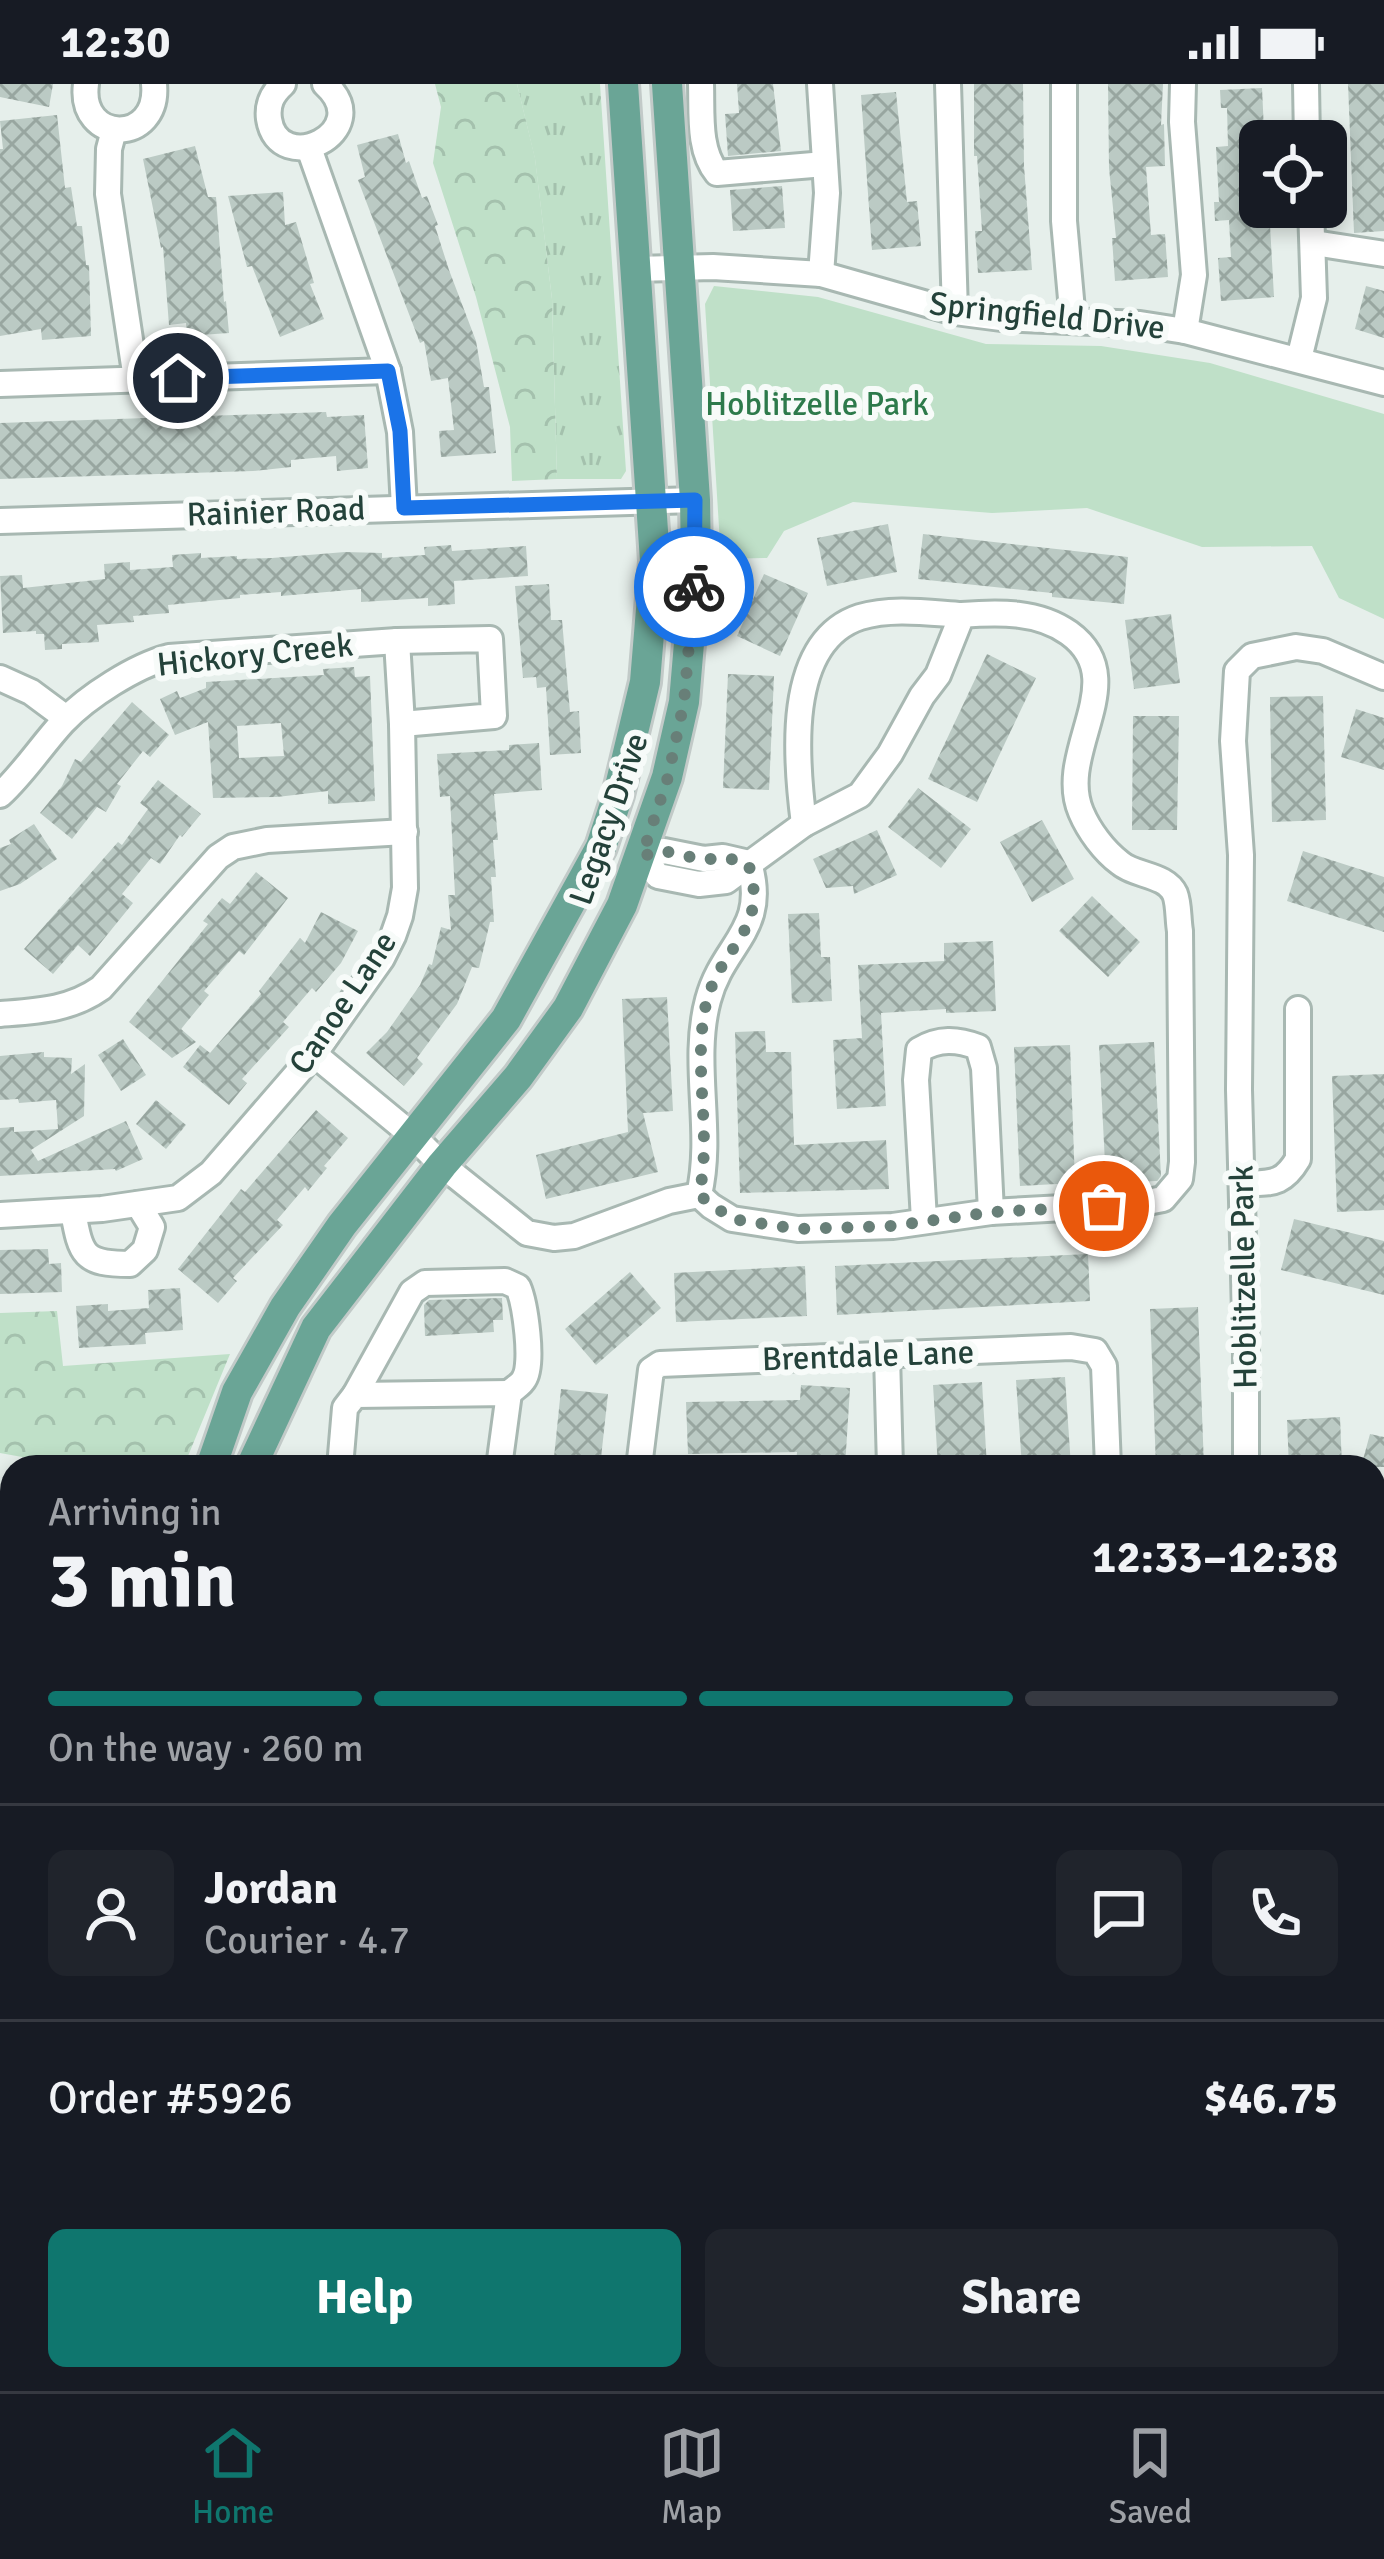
<!DOCTYPE html>
<meta charset="utf-8">
<style>
:root{--surface:#171b24;--page:#20242c;--text:#f1f3f6;--muted:#9ea1a6;--line:#363941;--accent:#0f766e}
body{margin:0;font-family:Signika,sans-serif;background:var(--page);color:var(--text);height:100vh;display:flex;flex-direction:column;font-size:45px;white-space:nowrap}
*{box-sizing:border-box;margin:0}
p{font-size:39px;color:var(--muted)}
.icon{flex:none;width:66px;height:66px;fill:none;stroke:currentColor;stroke-width:2;stroke-linecap:round;stroke-linejoin:round}
.map{position:relative;flex:1;overflow:hidden}
.sheet{position:absolute;left:0px;top:1371px;width:1386px;height:936px;display:flex;flex-direction:column;background:var(--surface);border-radius:36px 36px 0 0;box-shadow:0 6px 18px #0003}
.sheet>*{flex:none}
.tools{position:absolute;left:1239px;top:36px;display:grid;gap:24px}
.tools a{display:grid;place-items:center;width:108px;height:108px;border-radius:18px;background:var(--surface);box-shadow:0 6px 18px #0003;font-size:60px}
.pin{position:absolute;display:grid;place-items:center;width:102px;height:102px;color:#fff;margin:-51px;border:6px solid #fff;border-radius:50%;box-shadow:0 3px 12px #0007}
.courier{position:absolute;display:grid;place-items:center;width:120px;height:120px;margin:-60px;border:9px solid #1a73e8;border-radius:50%;background:#fff;color:#222;box-shadow:0 3px 15px #0007}
.head em{font-style:normal;font-weight:800}
.head div{display:flex;flex-direction:column-reverse}
.head{display:flex;align-items:center;justify-content:space-between;height:204px;padding:0 48px}
h1{font-size:78px;font-weight:800;line-height:90px}
.bar{display:grid;grid-template-columns:repeat(4,1fr);gap:18px 12px;align-content:center;height:144px;padding:0 48px}
.bar i{height:15px;border-radius:9px;background:var(--line)}
.bar .active{background:var(--accent)}
.bar p{grid-column:span 4}
.line{display:flex;align-items:center;gap:30px;padding:0 48px;border-top:3px solid var(--line)}
.line div{flex:1}
.round{display:grid;place-items:center;flex:none;width:126px;height:126px;border-radius:18px;background:var(--page)}
.cta{display:flex;gap:24px;margin-top:auto;padding:24px 48px}
.cta a{flex:1;height:138px;border-radius:18px;background:var(--accent);color:#fff;font-size:48px;font-weight:800;line-height:138px;text-align:center}
.cta a+a{background:var(--page);color:var(--text)}
.status{display:flex;justify-content:space-between;align-items:center;height:84px;padding:0 60px;background:var(--surface);direction:ltr}
.status svg{height:33px;fill:currentColor}
.dock{display:flex;justify-content:space-around;align-items:center;height:168px;border-top:3px solid var(--line);background:var(--surface);font-size:33px;color:var(--muted)}
.dock a{display:grid;justify-items:center;gap:6px}
.dock .active{color:var(--accent)}
.map>svg:first-child{display:block}
</style>
<div class="status"><b>12:30</b><svg viewBox="0 0 49 12"><path d="M0 12V9h3v3zM5 12V6h3v6zM10 12V3h3v9zM15 12V0h3v12zM26 1h20v11H26zM47 4h2v5h-2z"/></svg></div>
<div class="map">
<svg width="1384" height="2307" viewBox="0 0 1384 2307">
<defs>
<pattern id="grass-tufts" width="24" height="20" patternUnits="userSpaceOnUse" patternTransform="scale(3)"><rect width="24" height="20" fill="#bfe0c8"/><path d="M3 7l-1-3M5 7V3M7 7l1-3M15 17l-1-3M17 17v-4M19 17l1-3" fill="none" stroke="#a4c1ad"/></pattern>
<pattern id="forest-crowns" width="20" height="18" patternUnits="userSpaceOnUse" patternTransform="scale(3)"><rect width="20" height="18" fill="#bfe0c8"/><path d="M2 6a3 3 0 1 1 6 0M12 15a3 3 0 1 1 6 0" fill="none" stroke="#a4c1ad"/></pattern>
<pattern id="building-cross-hatch" width="8" height="8" patternUnits="userSpaceOnUse" patternTransform="scale(3)"><rect width="8" height="8" fill="#bbcac4"/><path d="M0 0l8 8M0 8l8-8" fill="none" stroke="#98a6a0"/></pattern>
</defs>
<rect width="100%" height="100%" fill="#e6efeb"/>
<!-- built -->
<path fill="#d4dfda" d="M12,1891V2189L0,2190V1892Z"/>
<!-- grass -->
<g fill="url(#grass-tufts)">
<path d="M517,0H600L626,387L621,395H557L552,215L535,75Z"/>
<path d="M1049,2295H1352L1366,2307H1010Z"/>
</g>
<!-- forest -->
<g fill="url(#forest-crowns)">
<path d="M435,0H517L535,74L552,215L557,395L512,397L510,343L476,213L433,79L441,23Z"/>
<path d="M57,1227L63,1282L230,1270L188,1372L105,1382L50,1378L0,1369V1229Z"/>
<path d="M649,2295H908L949,2307H644Z"/>
</g>
<!-- park -->
<g fill="#bfe0c8">
<path d="M714,202L818,213L986,260L1101,262L1210,279L1384,330V535L1339,514L1312,462L1202,463L1087,424L992,429L853,418L784,447L767,474L721,475L705,220Z"/>
<path d="M12,2189V2295H180V2307H0V2190Z"/>
</g>
<!-- building -->
<g fill="url(#building-cross-hatch)" fill-rule="evenodd">
<path d="M0,0H53L49,23L0,13Z"/>
<path d="M737,0H773L781,67L728,72L725,30L739,29Z"/>
<path d="M974,0H1023L1024,82L1032,186L978,189L975,147H982L977,72H974Z"/>
<path d="M1108,0H1163L1161,41L1164,40L1165,82L1146,83L1151,151L1165,150L1168,193L1115,197L1112,154H1116L1109,84Z"/>
<path d="M1348,0H1384V147L1354,149Z"/>
<path d="M1262,4L1264,47H1260V123H1269L1274,213L1221,217L1218,174L1231,173L1229,136L1215,137L1214,118H1219L1216,63L1228,62L1227,24H1221L1220,6Z"/>
<path d="M896,8L907,118L917,117L921,162L872,166L861,11Z"/>
<path d="M57,31L65,104L71,103L77,142H82L86,181H89L91,252L42,256L41,245L0,252V65H3L0,37Z"/>
<path d="M398,50L406,79L409,77L422,114L427,112L438,141L435,142L449,186L476,257L484,303H489L496,369L441,373L439,347L454,346L448,294L431,297L424,257L420,259L358,96L365,93L357,61Z"/>
<path d="M195,62L208,113H216L224,218L226,217L229,249L187,252L186,239L169,241L163,163L161,164L143,75Z"/>
<path d="M782,102L785,144L733,147L730,106Z"/>
<path d="M283,108L285,141L296,138L314,199L310,200L324,235L280,253L252,182L247,183L228,112Z"/>
<path d="M1366,202L1384,207V254L1355,245Z"/>
<path d="M326,328L327,333L364,331L368,384L337,387L336,372L291,376V383L253,387L0,395V339Z"/>
<path d="M888,440L897,488L827,502L817,454Z"/>
<path d="M923,450L1128,473L1124,520L1052,513V509L918,495Z"/>
<path d="M451,461L452,467L526,462L528,492L454,497L455,520L428,522V514L361,518V505L281,512V508L240,511V514L168,521L169,529L133,532L134,538L97,541L99,558L62,560V565L45,566L44,550H36V547L3,549L0,492L22,491L23,504L105,495L104,480L130,478V486L173,483L172,471L201,469V474L237,472V475L272,474L345,468L382,469V474L425,471L424,463Z"/>
<path d="M764,490L808,509L780,572L737,552Z"/>
<path d="M549,500L551,536H562L570,628L579,627L581,669L550,671L546,603L537,604L536,593L523,594L515,502Z"/>
<path d="M1171,530L1180,599L1134,605L1125,536Z"/>
<path d="M987,570L1036,594L977,718L928,695Z"/>
<path d="M354,583L355,593L370,592L375,717L328,720V707L277,713L213,714L208,638L175,651L160,615L177,607L180,614L206,604V598L324,591L323,585ZM281,639L284,672L239,674L237,642Z"/>
<path d="M728,590L774,592L769,706L723,704Z"/>
<path d="M1323,612L1326,736L1272,738L1270,613Z"/>
<path d="M132,618L169,651L150,673L143,667L117,700L121,702L106,728L97,723L72,755L40,729L62,702L75,675L81,678Z"/>
<path d="M1356,625L1384,634V686L1341,673Z"/>
<path d="M1133,632H1179L1177,746H1132Z"/>
<path d="M539,659L542,706L494,710L498,756H493L496,793H491L494,838H490L479,884L472,883L457,920L417,974L423,980L404,1002L366,969L387,948L420,901L429,880L432,881L441,843L451,846L448,811H455L450,712L440,713L437,670L509,666V661Z"/>
<path d="M158,696L201,730L182,753L180,751L160,780L151,774L122,810L133,819L90,872L78,861L53,890L24,865L118,758L122,761L148,725L140,719Z"/>
<path d="M918,704L971,745L941,784L888,743Z"/>
<path d="M1042,736L1074,795L1032,818L1000,758Z"/>
<path d="M34,740L57,775L20,800L0,807V764L11,760L9,756Z"/>
<path d="M877,746L897,791L854,810L853,802L826,804L813,775Z"/>
<path d="M1303,767L1384,793V848L1287,817Z"/>
<path d="M256,788L288,814L244,871L239,867L204,907L209,911L181,945L196,958L172,974L129,938L208,840L203,837L222,814L230,820Z"/>
<path d="M1092,812L1140,858L1108,893L1059,847Z"/>
<path d="M321,828L358,847L341,879L316,908L312,904L283,938L289,943L242,995L247,999L229,1021L183,983L200,961L210,969L261,910L259,907L300,854L305,859Z"/>
<path d="M819,829L821,873H830L832,917L792,919L788,830Z"/>
<path d="M993,857L996,927L946,929V925L881,929L886,1022L837,1025L833,956L862,954L858,881L944,877V859Z"/>
<path d="M667,913L673,1027L643,1029L658,1088L546,1115L536,1071L628,1048L622,915Z"/>
<path d="M765,947L766,968H791L794,1061L886,1056L889,1105L740,1109L735,948Z"/>
<path d="M123,955L146,991L121,1007L98,971Z"/>
<path d="M1154,958L1161,1092L1157,1097L1106,1099L1099,961Z"/>
<path d="M1070,961L1075,1099L1020,1102L1014,963Z"/>
<path d="M44,968V973L72,974L71,990L85,980L84,1032L31,1066L38,1077L126,1037L143,1075L116,1087L115,1085L0,1092V1044L14,1043V1048L58,1045L56,1016L19,1019L18,1015L0,1016V972Z"/>
<path d="M1384,990V1126L1337,1128L1332,992Z"/>
<path d="M156,1016L186,1041L166,1065L136,1040Z"/>
<path d="M316,1026L348,1054L324,1082L327,1084L308,1107L305,1103L277,1136L283,1141L233,1194L237,1197L218,1219L178,1185L241,1105L245,1108Z"/>
<path d="M1294,1135L1384,1157V1211L1281,1186Z"/>
<path d="M48,1165L49,1180L61,1179L62,1208L0,1210V1166Z"/>
<path d="M1088,1170L1090,1217L837,1231L835,1182Z"/>
<path d="M805,1182L807,1232L676,1238L674,1189Z"/>
<path d="M630,1188L661,1224L596,1281L565,1245Z"/>
<path d="M180,1204L183,1246L145,1249L146,1260L79,1264L76,1222L108,1220V1227L149,1224L148,1206Z"/>
<path d="M502,1214L503,1236H493L494,1248L425,1252L424,1221L429,1216Z"/>
<path d="M1198,1223L1204,1383H1156L1150,1225Z"/>
<path d="M1065,1293L1071,1383H1022L1016,1296Z"/>
<path d="M982,1298L987,1383H938L933,1301Z"/>
<path d="M801,1301L850,1304L845,1383H796L797,1368L688,1370L686,1318L800,1316Z"/>
<path d="M561,1305L608,1310L600,1383H553Z"/>
<path d="M1340,1333L1342,1383H1289L1287,1336Z"/>
<path d="M1370,1350L1384,1353V1383H1361Z"/>
</g>
<g fill="none" stroke-linecap="round" stroke-linejoin="round">
<defs>
<g id="minor">
<path d="M86,0C78,60 160,61 154,0"/>
<path d="M283,0C272,10 267,20 269,35C278,95 378,48 325,0"/>
<path d="M701,0C702,29 698,66 717,89L825,80"/>
<path d="M820,0L827,109L821,190"/>
<path d="M948,0L955,228"/>
<path d="M1064,0V137L1073,237"/>
<path d="M1183,0L1182,38L1194,191L1185,247"/>
<path d="M1306,0L1307,57"/>
<path d="M114,46L109,65L108,110L136,295"/>
<path d="M309,64L388,287L400,348L404,424"/>
<path d="M1314,159L1384,170"/>
<path d="M635,185L713,183L821,190L955,228L1001,234L1140,240L1185,247L1384,299"/>
<path d="M1299,275L1314,214L1311,123"/>
<path d="M0,300L388,287"/>
<path d="M0,437L695,416"/>
<path d="M0,594L31,608L66,634"/>
<path d="M0,711C24,689 41,662 63,638C88,612 135,582 169,573L397,557L490,555L494,632L402,640"/>
<path d="M804,740C796,678 784,558 860,533C892,523 930,529 962,531"/>
<path d="M0,930C37,927 70,926 101,904L218,773L233,763L267,756L405,748"/>
<path d="M314,970L412,1051L442,1081L527,1149L554,1154L574,1152L669,1117L699,1111C714,1047 691,979 708,916C723,859 769,846 749,779"/>
<path d="M1242,1100C1271,1098 1282,1102 1298,1075V925"/>
<path d="M699,1111L711,1122L732,1135L798,1145L893,1142L991,1128L1137,1120L1163,1115L1180,1095L1182,1078L1180,847C1178,836 1179,820 1175,810C1166,790 1135,792 1120,779C1104,767 1089,747 1081,728C1055,667 1134,596 1069,549C1038,527 998,528 962,531L938,591L922,612L890,670L860,711L804,740L726,797L699,800L658,792L642,772L664,767L704,775L723,773L749,779"/>
<path d="M73,1128C81,1171 83,1180 130,1180L145,1166L152,1143L138,1120"/>
<path d="M0,1131L102,1125L178,1114L211,1089L314,970L382,874L393,852L400,832L405,804L402,640L397,557"/>
<path d="M924,1136L916,996L919,966C939,954 957,955 978,963L984,984L991,1128"/>
<path d="M887,1271L890,1383"/>
<path d="M355,1311L412,1208L425,1199L505,1197L518,1203C525,1219 534,1280 524,1295C521,1301 514,1304 509,1309"/>
<path d="M340,1383L345,1324L355,1311L509,1309L499,1383"/>
<path d="M639,1383L651,1286L660,1280L1071,1263L1095,1267L1104,1282L1108,1383"/>
<path d="M1246,1383V1266L1239,1006L1241,771L1233,657L1237,587L1252,572L1296,563L1323,567L1384,593"/>
<path d="M0,1471L12,1476"/>
<path d="M1374,1632L1384,1627"/>
<path d="M0,1678L12,1677"/>
<path d="M1374,1910L1384,1924"/>
<path d="M0,1920L12,1918"/>
<path d="M1374,2014L1384,2057"/>
<path d="M0,2068L12,2067"/>
<path d="M1374,2125L1384,2123"/>
<path d="M1374,2222L1384,2221"/>
<path d="M0,2233L12,2232"/>
<path d="M1374,2283H1384"/>
<path d="M384,2295V2307"/>
<path d="M106,2307L108,2295"/>
<path d="M625,2307L630,2295"/>
</g>
<g id="major">
<path d="M211,1383L237,1308L285,1223L342,1141L506,935L601,763L618,711L645,598L655,477L623,0"/>
<path d="M251,1383L316,1244L442,1081L518,993L568,924L622,821L667,693L684,618L696,477L695,416L667,0"/>
<path d="M1374,1698L1384,1696"/>
<path d="M1374,1750L1384,1747"/>
<path d="M0,1806H12"/>
<path d="M0,1854H12"/>
<path d="M195,2295L196,2307"/>
<path d="M240,2295V2307"/>
</g>
</defs>
<!-- minor casing -->
<use href="#minor" stroke="#a8b8b2" stroke-width="30"/>
<!-- major casing -->
<use href="#major" stroke="#c2cac8" stroke-width="36"/>
<!-- path -->
<g stroke="#86b3a5" stroke-width="3" stroke-dasharray="6 9" stroke-linecap="butt">
<path d="M1310,2295L1314,2307"/>
<path d="M1165,2307L1195,2295"/>
</g>
<!-- minor -->
<use href="#minor" stroke="#fff" stroke-width="24"/>
<!-- major -->
<use href="#major" stroke="#6aa596" stroke-width="30"/>
</g>
<g fill="none" stroke-linecap="round" stroke-linejoin="round">
<!-- done -->
<path stroke="#687f78" stroke-width="12" stroke-dasharray="0 21.6" d="M694,503L684,618L668,693L642,772L664,767L704,776L722,773L748,779C770,846 723,859 707,916C691,980 713,1047 699,1111L732,1135L798,1145L892,1142L992,1128L1104,1122"/>
<!-- route -->
<path stroke="#1a73e8" stroke-width="15" d="M178,294L388,287L400,347L404,424L695,416L694,503"/>
</g>
<g text-anchor="middle" dominant-baseline="central" stroke-width="12" stroke-linejoin="round" paint-order="stroke">
<!-- street labels -->
<g font-size="33" fill="#24423a" stroke="#f7fbf9">
<text transform="translate(1047 232) rotate(6)">Springfield Drive</text>
<text transform="translate(276 428) rotate(-2)">Rainier Road</text>
<text transform="translate(255 571) rotate(-6)">Hickory Creek</text>
<text transform="translate(609 735) rotate(-71)">Legacy Drive</text>
<text transform="translate(343 919) rotate(-56)">Canoe Lane</text>
<text transform="translate(1244 1193) rotate(-91)">Hoblitzelle Park</text>
<text transform="translate(868 1272) rotate(-2)">Brentdale Lane</text>
</g>
<!-- park labels -->
<g font-size="33" fill="#2d7a4b" stroke="#f7fbf9">
<text x="817" y="320">Hoblitzelle Park</text>
</g>
</g>
</svg>
<div class="tools">
<a><svg class="icon" aria-label="locate" viewBox="0 0 24 24"><circle cx="12" cy="12" r="6"/><path d="M12 2v4M12 18v4M2 12h4M18 12h4"/></svg></a>
</div>
<div class="pin" style="left:1104px;top:1122px;background:#ea580c"><svg class="icon" aria-label="bag" viewBox="0 0 24 24"><path d="M5 8h14l-1 12H6zM9 8a3 3 0 0 1 6 0"/></svg></div>
<div class="pin" style="left:178px;top:294px;background:#1f2937"><svg class="icon" aria-label="home" viewBox="0 0 24 24"><path d="M3 11l9-7 9 7M6 9v11h12V9"/></svg></div>
<div class="courier" style="left:694px;top:503px"><svg class="icon" aria-label="bike" viewBox="0 0 24 24"><circle cx="6" cy="16" r="4"/><circle cx="18" cy="16" r="4"/><path d="M6 16l4-8h5l3 8M10 8l3 8H6M13 5h3"/></svg></div>
<section class="sheet">
<div class="head"><div><h1>3 min</h1><p>Arriving in</p></div><em>12:33–12:38</em></div>
<div class="bar"><i class="active"></i><i class="active"></i><i class="active"></i><i></i><p>On the way · 260 m</p></div>
<div class="line" style="height:216px"><a class="round"><svg class="icon" aria-label="person" viewBox="0 0 24 24"><circle cx="12" cy="8" r="4"/><path d="M4 21q1-7 8-7t8 7"/></svg></a><div><b>Jordan</b><p>Courier · 4.7</p></div><a class="round"><svg class="icon" aria-label="chat" viewBox="0 0 24 24"><path d="M4 5h16v11H9l-5 4z"/></svg></a><a class="round"><svg class="icon" aria-label="phone" viewBox="0 0 24 24"><path d="M5 4h4l2 5-3 2q2 4 5 5l2-3 5 2v4C11 20 4 13 5 4z"/></svg></a></div>
<div class="line" style="height:156px"><div>Order #5926</div><b>$46.75</b></div>
<div class="cta"><a>Help</a><a>Share</a></div>
</section>
</div>
<nav class="dock">
<a class="active"><svg class="icon" aria-label="home" viewBox="0 0 24 24"><path d="M3 11l9-7 9 7M6 9v11h12V9"/></svg>Home</a>
<a><svg class="icon" aria-label="map" viewBox="0 0 24 24"><path d="M3 6l6-2 6 2 6-2v14l-6 2-6-2-6 2zM9 4v14M15 6v14"/></svg>Map</a>
<a><svg class="icon" aria-label="saved" viewBox="0 0 24 24"><path d="M7 4h10v16l-5-4-5 4z"/></svg>Saved</a>
</nav>
